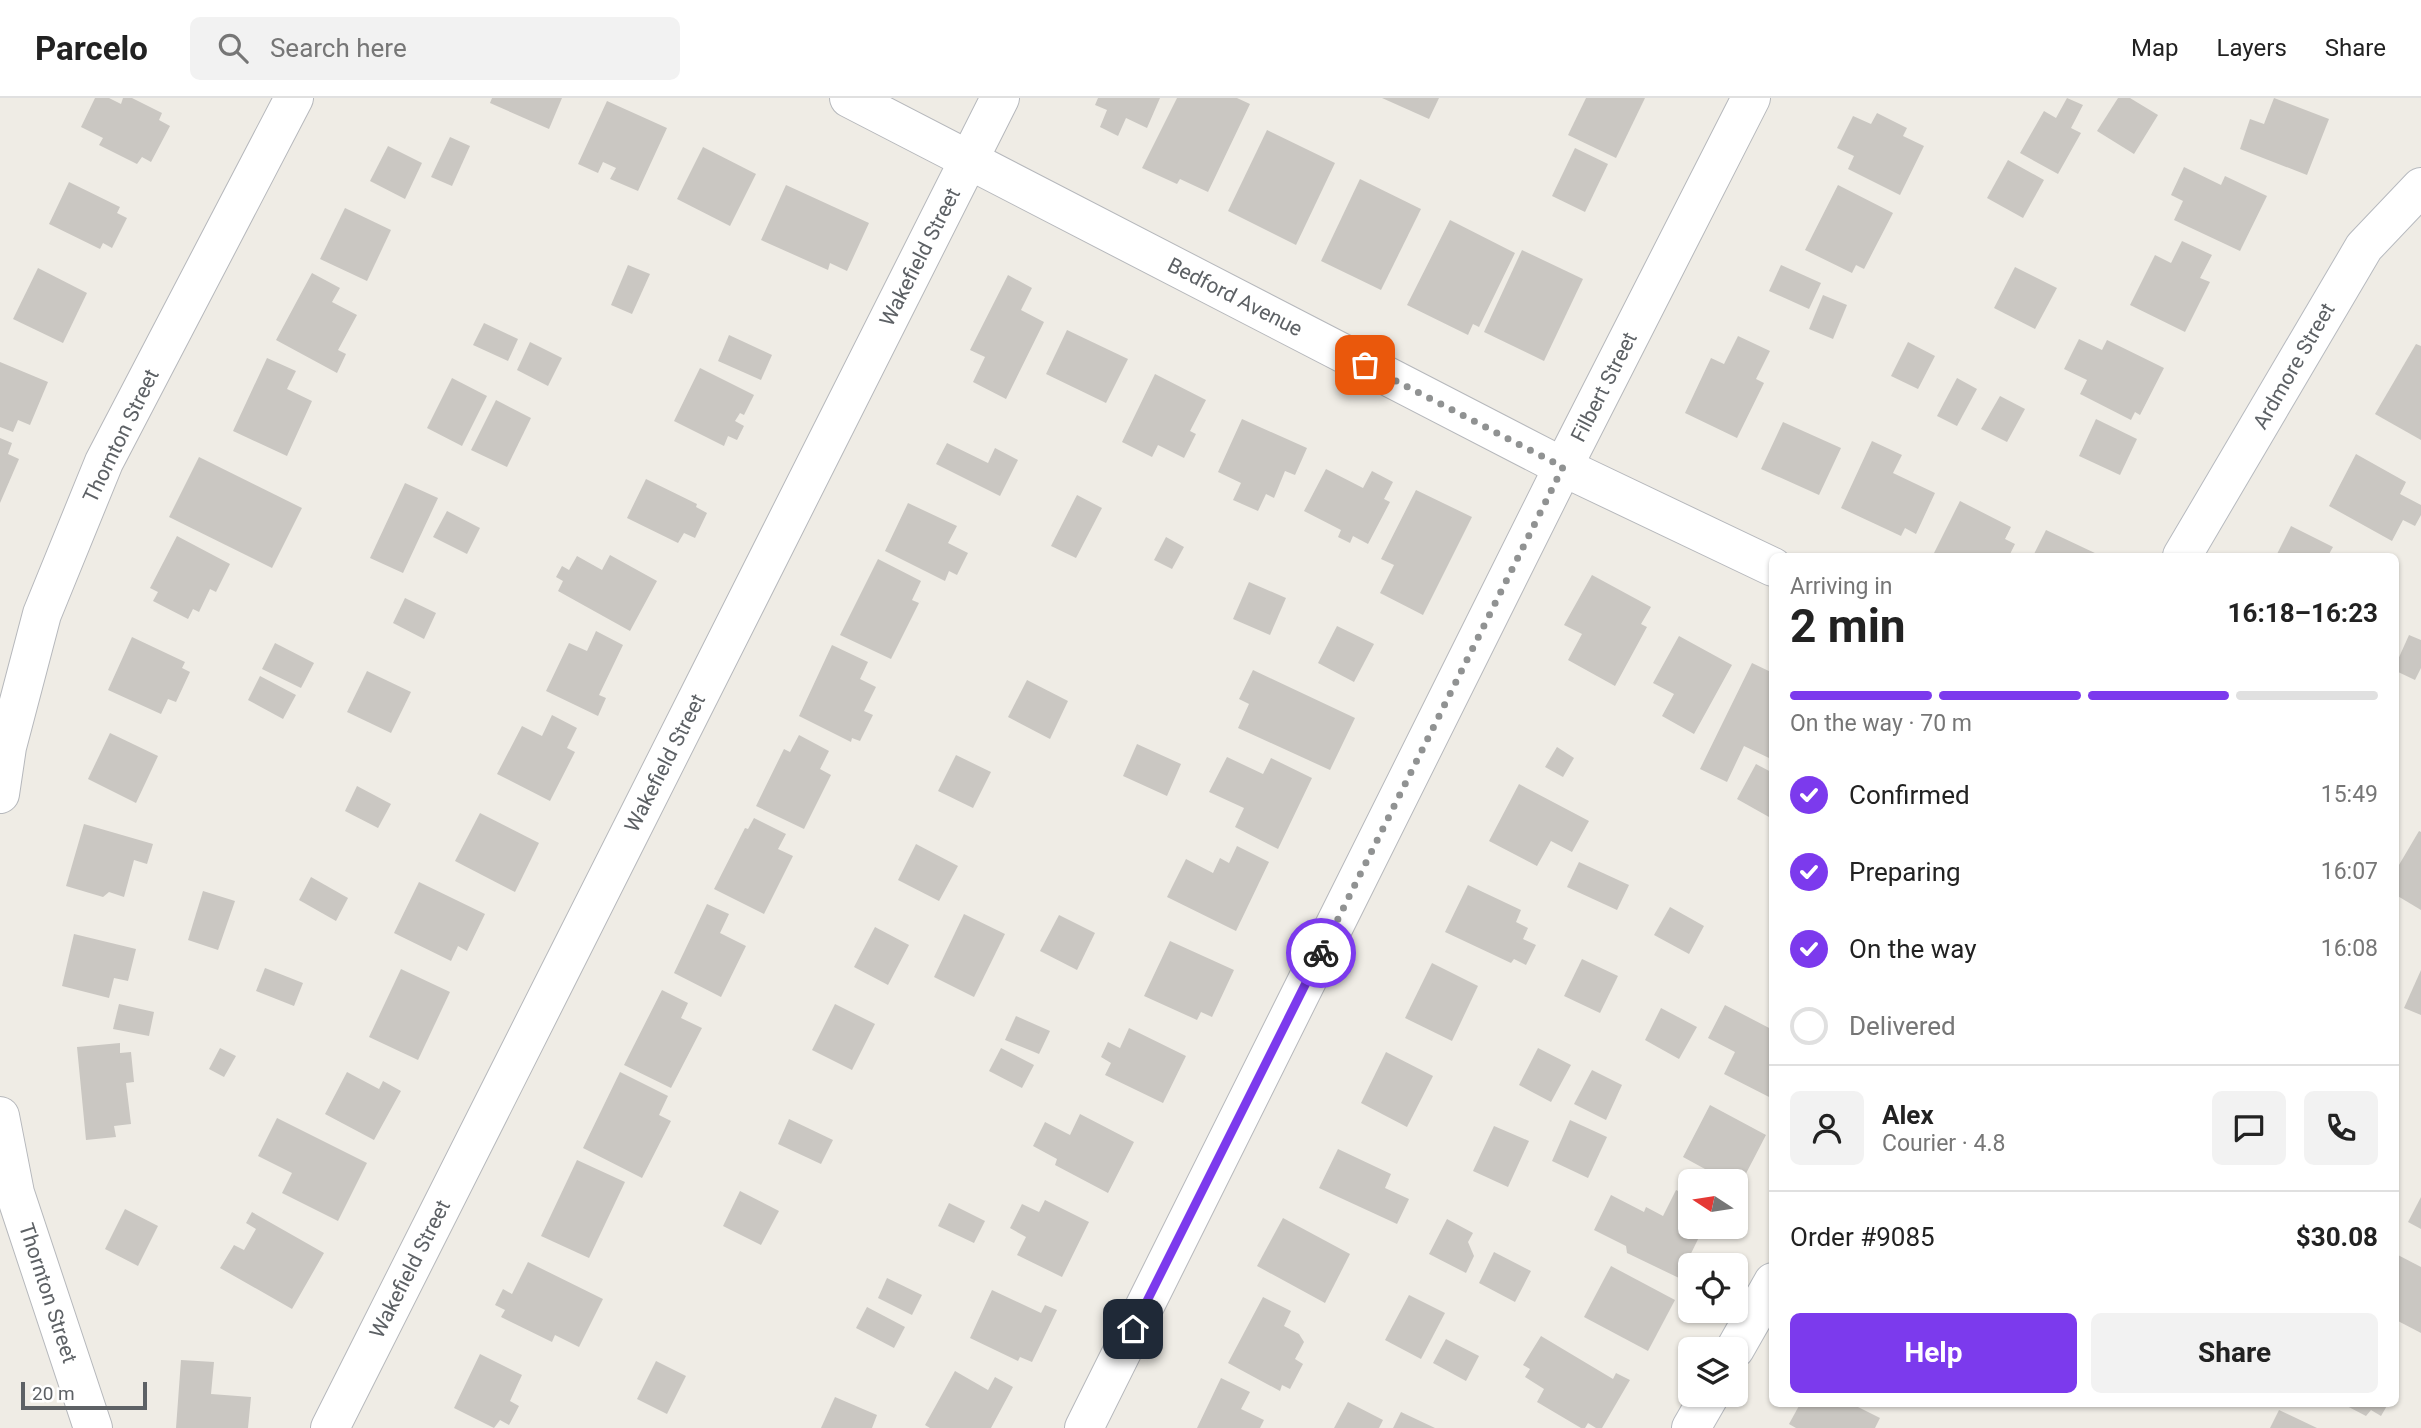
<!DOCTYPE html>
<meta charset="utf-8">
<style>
:root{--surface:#fff;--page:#f2f2f2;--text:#222;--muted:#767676;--line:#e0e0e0;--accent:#7c3aed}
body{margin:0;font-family:Roboto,sans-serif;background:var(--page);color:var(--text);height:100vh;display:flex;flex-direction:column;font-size:26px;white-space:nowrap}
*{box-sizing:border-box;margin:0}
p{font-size:23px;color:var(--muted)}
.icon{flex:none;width:38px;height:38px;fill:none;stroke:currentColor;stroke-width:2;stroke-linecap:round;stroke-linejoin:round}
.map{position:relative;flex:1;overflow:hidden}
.panel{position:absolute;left:1769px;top:455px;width:630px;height:854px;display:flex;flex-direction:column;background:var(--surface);border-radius:10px;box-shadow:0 2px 5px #0004}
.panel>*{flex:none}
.needle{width:46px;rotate:282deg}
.controls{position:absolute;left:1678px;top:1071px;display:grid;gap:14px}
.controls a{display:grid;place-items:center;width:70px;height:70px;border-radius:10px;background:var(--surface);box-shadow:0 2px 5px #0004;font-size:35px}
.scale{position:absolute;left:21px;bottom:18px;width:126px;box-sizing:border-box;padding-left:7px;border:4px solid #5d6165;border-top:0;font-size:19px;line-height:24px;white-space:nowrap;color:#5d6165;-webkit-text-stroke:5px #fff;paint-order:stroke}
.pin{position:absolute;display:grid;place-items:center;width:60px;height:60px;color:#fff;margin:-30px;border-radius:14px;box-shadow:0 4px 10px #0006}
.courier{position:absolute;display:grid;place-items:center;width:70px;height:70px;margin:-35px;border:5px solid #7c3aed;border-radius:50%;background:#fff;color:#222;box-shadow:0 2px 9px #0007}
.overview em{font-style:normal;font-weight:700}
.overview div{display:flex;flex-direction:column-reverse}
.overview{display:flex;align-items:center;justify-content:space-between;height:119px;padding:0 21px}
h1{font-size:46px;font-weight:700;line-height:52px}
.bar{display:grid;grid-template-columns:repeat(4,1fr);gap:10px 7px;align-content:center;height:84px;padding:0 21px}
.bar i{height:9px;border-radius:5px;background:var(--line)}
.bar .current{background:var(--accent)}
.bar p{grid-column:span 4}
.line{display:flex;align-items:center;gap:18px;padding:0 21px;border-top:2px solid var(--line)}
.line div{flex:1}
.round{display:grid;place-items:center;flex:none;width:74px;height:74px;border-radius:10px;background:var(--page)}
ol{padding:0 21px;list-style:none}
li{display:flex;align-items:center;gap:21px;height:77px}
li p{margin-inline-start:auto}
li .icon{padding:7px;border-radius:50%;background:var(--accent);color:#fff;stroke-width:4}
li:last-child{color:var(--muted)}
li i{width:38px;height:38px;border:4px solid var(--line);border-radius:50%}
.button{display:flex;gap:14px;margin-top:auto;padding:14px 21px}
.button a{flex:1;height:80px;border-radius:10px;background:var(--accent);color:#fff;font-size:28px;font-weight:700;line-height:80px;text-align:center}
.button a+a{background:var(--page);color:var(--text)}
header{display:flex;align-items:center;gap:42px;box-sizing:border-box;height:98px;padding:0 35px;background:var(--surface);border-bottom:2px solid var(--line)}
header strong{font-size:33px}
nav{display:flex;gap:38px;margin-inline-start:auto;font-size:24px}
.search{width:490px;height:63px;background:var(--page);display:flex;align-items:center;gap:18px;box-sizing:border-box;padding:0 24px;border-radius:10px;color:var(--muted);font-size:26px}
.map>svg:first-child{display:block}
</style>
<header>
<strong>Parcelo</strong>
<div class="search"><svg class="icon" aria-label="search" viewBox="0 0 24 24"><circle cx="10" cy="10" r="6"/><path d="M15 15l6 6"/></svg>Search here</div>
<nav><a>Map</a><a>Layers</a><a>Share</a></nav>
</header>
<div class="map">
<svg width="2421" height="1330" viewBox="0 0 2421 1330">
<rect width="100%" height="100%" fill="#efece5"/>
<!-- building -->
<g fill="#cac7c2">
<path d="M95,0H109L121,6L123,0H132L162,15L159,22L170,28L151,64L142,59L137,66L99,47L103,40L81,29Z"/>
<path d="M492,0H562L549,31L490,5Z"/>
<path d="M1098,0H1160L1147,30L1126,20L1118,38L1100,29L1107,12L1095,7Z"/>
<path d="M1177,0H1237L1250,6L1208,94L1180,81L1177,86L1142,70Z"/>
<path d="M1382,0H1439L1429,21Z"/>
<path d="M1586,0H1645L1616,60L1568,37Z"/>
<path d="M2067,0L2083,7L2071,30L2081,35L2058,76L2020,55L2044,13L2056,20Z"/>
<path d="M2118,0H2130L2158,17L2134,56L2097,33Z"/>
<path d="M2274,0L2329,21L2307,77L2240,51L2250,21L2264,26Z"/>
<path d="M607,3L667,30L638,93L610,81L616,70L603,64L598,75L578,66Z"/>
<path d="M1877,15L1907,30L1903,38L1924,48L1900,97L1848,71L1854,58L1837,50L1853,18L1871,26Z"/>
<path d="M1267,32L1335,65L1296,147L1228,113Z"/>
<path d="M450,39L470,48L452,88L431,79Z"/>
<path d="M388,48L422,65L405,101L370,83Z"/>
<path d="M703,49L756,76L730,128L677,101Z"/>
<path d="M1575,50L1608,66L1585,114L1552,98Z"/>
<path d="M2008,62L2044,82L2023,120L1987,100Z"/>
<path d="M2184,69L2221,87L2225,78L2267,98L2240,153L2174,122L2183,103L2171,97Z"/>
<path d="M1360,81L1421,111L1381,192L1321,163Z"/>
<path d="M69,84L120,109L117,115L127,120L112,150L103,145L100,151L49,126Z"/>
<path d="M786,87L869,125L847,173L830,165L828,172L761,142Z"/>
<path d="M1838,87L1893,115L1864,171L1856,167L1852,175L1805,152Z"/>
<path d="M345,110L391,132L367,183L320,161Z"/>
<path d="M1450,122L1515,155L1479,229L1473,226L1468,237L1407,207Z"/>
<path d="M2182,143L2212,157L2200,180L2210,184L2185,234L2130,207L2155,157L2171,165Z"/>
<path d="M1522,152L1583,181L1544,263L1484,234Z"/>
<path d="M628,167L650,176L632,216L611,207Z"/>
<path d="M1781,167L1821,185L1809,211L1769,193Z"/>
<path d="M2015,169L2057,190L2035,231L1994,210Z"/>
<path d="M38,170L87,195L63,245L13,221Z"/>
<path d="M312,175L340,190L332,204L357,217L338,252L346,256L337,275L276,242Z"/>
<path d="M1008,177L1032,190L1021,212L1044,224L1006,301L973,284L985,259L970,252Z"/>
<path d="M1823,197L1847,207L1833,241L1809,231Z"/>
<path d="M484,225L518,241L508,263L473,247Z"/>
<path d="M1067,232L1128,261L1106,305L1046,276Z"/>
<path d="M729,237L772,257L761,282L718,263Z"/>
<path d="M1738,238L1770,253L1756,281L1764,285L1737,340L1685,315L1711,260L1724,266Z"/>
<path d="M2079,241L2102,252L2107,242L2164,270L2140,317L2135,314L2131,322L2080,296L2087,282L2064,271Z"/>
<path d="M530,244L562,260L548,288L517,272Z"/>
<path d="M1908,244L1935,258L1918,291L1891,278Z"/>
<path d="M2416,246L2421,248V342L2375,316Z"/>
<path d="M267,260L296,273L287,291L312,303L287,358L233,333Z"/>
<path d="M0,264L48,284L30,327L18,322L13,334L0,329Z"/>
<path d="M700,270L754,297L744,317L740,315L735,323L744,328L737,342L728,338L724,348L674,323Z"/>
<path d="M1155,276L1206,302L1190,333L1196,336L1184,360L1158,347L1152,359L1122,344Z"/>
<path d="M452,280L487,298L462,348L427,330Z"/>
<path d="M1957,280L1977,291L1957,328L1937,318Z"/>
<path d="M2000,298L2025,311L2007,344L1981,331Z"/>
<path d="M496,302L531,320L507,369L471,352Z"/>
<path d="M1242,321L1307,350L1295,377L1285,373L1274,400L1266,396L1258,413L1233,402L1241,385L1218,374Z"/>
<path d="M2096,321L2137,341L2120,377L2079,358Z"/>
<path d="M1783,324L1841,350L1819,397L1761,371Z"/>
<path d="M0,340L12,345L8,356L19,361L0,405Z"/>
<path d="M1872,343L1902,357L1893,375L1935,395L1916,436L1905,430L1901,438L1841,410Z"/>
<path d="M947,345L988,365L995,350L1018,362L1000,398L936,366Z"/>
<path d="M2356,356L2406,384L2400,396L2421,407V417L2415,428L2403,422L2392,443L2329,408Z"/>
<path d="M199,359L302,410L272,470L169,419Z"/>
<path d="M1326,371L1363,390L1372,373L1393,384L1384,401L1390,404L1368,446L1353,438L1350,445L1338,439L1341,432L1304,413Z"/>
<path d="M646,381L697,406L696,409L707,415L695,440L684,435L678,445L627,420Z"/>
<path d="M405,385L438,400L403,475L370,460Z"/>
<path d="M1416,392L1472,419L1423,517L1380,495L1394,467L1381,461Z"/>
<path d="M1077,397L1102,410L1076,460L1051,448Z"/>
<path d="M1960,403L2011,429L2005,441L2015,446L2009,458L1933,457Z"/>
<path d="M908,405L957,428L948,445L968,455L957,477L949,473L945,483L885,453Z"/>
<path d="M447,413L480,430L467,456L433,439Z"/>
<path d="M2291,428L2333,449L2328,458H2276Z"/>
<path d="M2046,432L2097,456L2096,458H2033Z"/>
<path d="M177,438L230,466L216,494L210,491L199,514L193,511L188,521L153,503L158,494L150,490Z"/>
<path d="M1166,439L1184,449L1172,471L1154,462Z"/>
<path d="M610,457L657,483L630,533L558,493L563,483L556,479L562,468L569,472L577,458L602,472Z"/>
<path d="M878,461L921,483L912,502L919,505L891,561L840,537Z"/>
<path d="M1592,477L1651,509L1641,526L1647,529L1615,588L1568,562L1582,536L1564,527Z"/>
<path d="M1249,484L1286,500L1270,537L1233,521Z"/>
<path d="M405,500L436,515L424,541L393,525Z"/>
<path d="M1337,528L1374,546L1354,584L1318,565Z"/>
<path d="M596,533L623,547L599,597L606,600L598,618L546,593L569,545L587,553Z"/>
<path d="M2409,537L2421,542V570L2415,582L2396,573V566Z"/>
<path d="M1679,538L1732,567L1694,636L1662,618L1674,596L1653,585Z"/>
<path d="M132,539L185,564L182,570L190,574L176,604L168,601L161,616L108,592Z"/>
<path d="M275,545L314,565L301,590L262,571Z"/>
<path d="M832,547L868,564L860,581L876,589L864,613L873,617L860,643L852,640L851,644L799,618Z"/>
<path d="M1752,565L1773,575V653L1769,660L1744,648L1727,684L1700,671Z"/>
<path d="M1253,572L1355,620L1330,672L1238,630L1249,606L1239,601Z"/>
<path d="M367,573L411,594L391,635L347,614Z"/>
<path d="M260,578L296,597L283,621L248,602Z"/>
<path d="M1027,582L1068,603L1050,641L1008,619Z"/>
<path d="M552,617L577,630L567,650L575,654L550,703L497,676L522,628L542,638Z"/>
<path d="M110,635L158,658L136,705L88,681Z"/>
<path d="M799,637L829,653L820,671L831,677L804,731L756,708L784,651L790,654Z"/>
<path d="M1137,646L1181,666L1167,698L1123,678Z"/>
<path d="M1557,649L1574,660L1563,679L1545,669Z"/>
<path d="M956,657L991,674L973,710L938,693Z"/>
<path d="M1227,659L1263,676L1271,660L1312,680L1278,751L1235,729L1244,710L1209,694Z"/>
<path d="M1756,666L1773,675V712L1769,719L1737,701Z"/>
<path d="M1519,686L1589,723L1572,754L1551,743L1537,768L1489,743Z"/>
<path d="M357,688L391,706L378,730L345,713Z"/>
<path d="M480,715L539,745L515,794L455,763Z"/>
<path d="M754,720L786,736L778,751L793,758L764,816L714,791L745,730L748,731Z"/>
<path d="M84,726L153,746L147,766L134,762L124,799L109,794L103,799L66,788Z"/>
<path d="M2419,733L2421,734V812L2396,797V772Z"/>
<path d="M916,746L958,768L939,803L898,782Z"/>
<path d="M1237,748L1269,764L1236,833L1167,799L1186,761L1213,775L1220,760L1229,765Z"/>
<path d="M1579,764L1629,787L1617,812L1567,789Z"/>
<path d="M311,779L348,800L336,823L299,802Z"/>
<path d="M419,784L485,816L467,853L458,848L451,863L394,835Z"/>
<path d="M1468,787L1521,812L1516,824L1528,830L1523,841L1536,847L1526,867L1514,861L1511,865L1445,834Z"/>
<path d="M203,793L235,803L218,852L188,842Z"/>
<path d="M707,806L729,816L720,835L746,848L721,899L674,875Z"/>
<path d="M1670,809L1704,828L1689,856L1654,837Z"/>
<path d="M964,816L1005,836L974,899L934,879Z"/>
<path d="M1059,817L1095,835L1077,872L1040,853Z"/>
<path d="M875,829L909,847L888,887L854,869Z"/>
<path d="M74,836L136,851L128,883L114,880L109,900L62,888Z"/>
<path d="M1170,843L1234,872L1212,919L1201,914L1197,922L1144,898Z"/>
<path d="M1582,861L1618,878L1600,915L1564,898Z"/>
<path d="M1432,865L1478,888L1452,943L1405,920Z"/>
<path d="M265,870L303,885L294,908L256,893Z"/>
<path d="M401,871L450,894L418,962L369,939Z"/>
<path d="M2421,872V917L2404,910Z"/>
<path d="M662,892L688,905L681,920L702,930L671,990L624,967Z"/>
<path d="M119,906L154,914L149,938L113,931Z"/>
<path d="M835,906L875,926L852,972L812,952Z"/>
<path d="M1725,907L1773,932V1001L1724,976L1735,954L1708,940Z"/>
<path d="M1661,910L1697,929L1679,961L1645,942Z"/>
<path d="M1016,918L1050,933L1039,956L1005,942Z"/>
<path d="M1129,930L1186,958L1163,1005L1105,977L1111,965L1101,959L1108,944L1120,950Z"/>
<path d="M120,945V955L131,954L134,984L126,985L131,1026L114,1028L116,1039L86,1042L77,949Z"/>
<path d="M220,950L236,958L224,979L209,971Z"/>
<path d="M1001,950L1034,967L1022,990L989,973Z"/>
<path d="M1538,950L1571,967L1551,1004L1519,987Z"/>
<path d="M1386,954L1433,978L1407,1029L1361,1005Z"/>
<path d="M1592,972L1622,987L1606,1022L1574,1006Z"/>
<path d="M347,974L379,991L383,983L401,993L374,1042L325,1016Z"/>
<path d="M620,974L668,998L659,1017L671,1023L642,1080L583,1050Z"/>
<path d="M1710,1007L1766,1037L1739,1089L1736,1088V1083H1727L1683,1059Z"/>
<path d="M1080,1016L1134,1044L1108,1095L1055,1067L1057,1061L1033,1048L1045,1024L1070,1037Z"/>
<path d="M277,1020L367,1065L338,1123L282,1095L292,1075L258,1058Z"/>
<path d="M789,1021L833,1042L821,1066L778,1046Z"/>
<path d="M1570,1022L1607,1039L1588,1080L1552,1063Z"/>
<path d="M1494,1028L1529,1043L1508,1089L1473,1073Z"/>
<path d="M1338,1051L1391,1076L1385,1090L1409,1101L1397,1126L1319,1090Z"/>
<path d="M577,1062L625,1084L589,1160L541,1138Z"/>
<path d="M1676,1092L1690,1099V1129H1704L1679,1180L1627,1155L1626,1148L1594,1132L1611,1097L1644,1114L1646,1109L1663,1118Z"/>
<path d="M740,1093L779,1113L761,1147L723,1128Z"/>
<path d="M2421,1099V1131L2408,1124Z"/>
<path d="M1045,1102L1089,1124L1062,1179L1017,1157L1026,1139L1010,1130L1022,1106L1039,1114Z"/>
<path d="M949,1105L985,1123L974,1145L938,1128Z"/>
<path d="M125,1111L158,1128L138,1168L105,1151Z"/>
<path d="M252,1114L324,1155L292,1211L220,1170L234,1147L244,1152L256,1131L246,1125Z"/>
<path d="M1283,1120L1350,1156L1325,1205L1257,1168Z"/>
<path d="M1447,1121L1473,1135L1468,1144L1474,1158L1466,1175L1429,1156Z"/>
<path d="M1494,1154L1531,1173L1515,1204L1479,1185Z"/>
<path d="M2396,1156L2421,1169V1235L2396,1222Z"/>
<path d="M528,1164L603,1201L579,1249L555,1237L552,1244L501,1219L505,1212L495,1207L503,1191L512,1196Z"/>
<path d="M1611,1168L1675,1202L1648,1253L1584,1219Z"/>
<path d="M887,1180L922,1197L912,1217L878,1200Z"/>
<path d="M992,1192L1041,1215L1045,1207L1057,1212L1032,1264L1020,1259L1018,1263L970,1240Z"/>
<path d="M1409,1197L1445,1215L1421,1261L1385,1242Z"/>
<path d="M1263,1199L1291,1213L1284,1228L1299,1236L1304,1244L1295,1261L1303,1266L1290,1291L1282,1287L1280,1293L1228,1265Z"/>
<path d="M867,1209L905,1229L894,1250L856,1230Z"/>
<path d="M1541,1238L1613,1281L1616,1275L1630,1282L1602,1330H1596L1588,1325L1585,1330H1581L1537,1304L1544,1291L1525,1279L1530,1271L1523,1267Z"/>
<path d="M1446,1241L1479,1258L1466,1283L1433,1265Z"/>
<path d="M480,1256L522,1277L510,1303L519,1308L509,1327L500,1322L494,1330L454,1310Z"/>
<path d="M181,1262L214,1264L211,1296L251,1299L248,1330H176Z"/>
<path d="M656,1263L686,1278L667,1316L637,1301Z"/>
<path d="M955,1273L988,1292L995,1279L1013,1289L991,1330H930L925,1327Z"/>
<path d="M1221,1280L1250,1294L1241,1311L1264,1322L1260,1330H1197Z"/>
<path d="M835,1299L877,1317L872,1330H821Z"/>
<path d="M1348,1304L1383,1322L1379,1330H1334Z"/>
<path d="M1800,1306H1852L1880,1320L1875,1330H1796L1789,1326Z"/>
<path d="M2343,1306H2388L2381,1318L2371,1312L2366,1318Z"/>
<path d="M2279,1312L2317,1330H2270Z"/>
<path d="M1401,1314L1435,1330H1393Z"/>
</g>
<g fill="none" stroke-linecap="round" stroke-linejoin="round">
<defs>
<g id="minor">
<path d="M849,0L1563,369L1773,469"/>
<path d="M0,696L7,649L42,516L104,364L294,0"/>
<path d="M0,1018L15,1095L93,1330"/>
<path d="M330,1330L1000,0"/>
<path d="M1084,1330L1563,369L1751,0"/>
</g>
<g id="secondary">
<path d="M2182,458L2364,149L2421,89"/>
<path d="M1735,1251L1773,1184"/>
<path d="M1691,1330L1710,1297"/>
</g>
</defs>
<!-- minor casing -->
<use href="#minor" stroke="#b6b8bc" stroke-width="40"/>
<!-- secondary casing -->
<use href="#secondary" stroke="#b7babf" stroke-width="40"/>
<!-- minor -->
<use href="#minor" stroke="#fff" stroke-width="38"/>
<!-- secondary -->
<use href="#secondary" stroke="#fff" stroke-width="38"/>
</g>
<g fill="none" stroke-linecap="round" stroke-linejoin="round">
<!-- done -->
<path stroke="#909292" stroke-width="7" stroke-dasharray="0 12.6" d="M1321,855L1563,369L1365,267"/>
<!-- route -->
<path stroke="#7c3aed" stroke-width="9" d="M1133,1231L1321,855"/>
</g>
<g text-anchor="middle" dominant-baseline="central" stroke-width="5" stroke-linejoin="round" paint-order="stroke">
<!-- street labels -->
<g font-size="21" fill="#5d6165" stroke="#fff">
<text transform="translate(920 159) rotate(-63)">Wakefield Street</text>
<text transform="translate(1235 199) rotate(27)">Bedford Avenue</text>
<text transform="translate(2294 268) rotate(-60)">Ardmore Street</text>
<text transform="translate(1604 289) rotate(-63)">Filbert Street</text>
<text transform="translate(121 338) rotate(-64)">Thornton Street</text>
<text transform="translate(665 665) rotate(-63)">Wakefield Street</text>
<text transform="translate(410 1171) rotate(-63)">Wakefield Street</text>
<text transform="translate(48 1195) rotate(72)">Thornton Street</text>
</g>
</g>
</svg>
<div class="controls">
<a><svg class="needle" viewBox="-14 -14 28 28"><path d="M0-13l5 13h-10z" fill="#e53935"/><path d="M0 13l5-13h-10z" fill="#767676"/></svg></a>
<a><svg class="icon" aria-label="locate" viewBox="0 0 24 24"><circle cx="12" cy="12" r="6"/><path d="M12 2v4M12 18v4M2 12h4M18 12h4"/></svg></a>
<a><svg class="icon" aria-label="layers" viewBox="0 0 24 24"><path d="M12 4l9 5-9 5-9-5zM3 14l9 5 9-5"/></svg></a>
</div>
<div class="scale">20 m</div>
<div class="pin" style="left:1365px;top:267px;background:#ea580c"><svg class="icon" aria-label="bag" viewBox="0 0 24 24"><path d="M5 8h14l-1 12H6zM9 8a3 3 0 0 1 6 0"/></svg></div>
<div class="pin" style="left:1133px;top:1231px;background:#1f2937"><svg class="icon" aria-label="home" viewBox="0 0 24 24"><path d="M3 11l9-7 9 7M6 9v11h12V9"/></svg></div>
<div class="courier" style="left:1321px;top:855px"><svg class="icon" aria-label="bike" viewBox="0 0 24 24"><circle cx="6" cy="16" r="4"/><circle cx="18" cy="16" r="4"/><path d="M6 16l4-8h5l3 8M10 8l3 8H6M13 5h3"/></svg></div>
<section class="panel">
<div class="overview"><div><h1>2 min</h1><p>Arriving in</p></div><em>16:18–16:23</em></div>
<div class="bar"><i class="current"></i><i class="current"></i><i class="current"></i><i></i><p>On the way · 70 m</p></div>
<ol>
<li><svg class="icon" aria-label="check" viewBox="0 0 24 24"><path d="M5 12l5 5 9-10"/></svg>Confirmed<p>15:49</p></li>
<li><svg class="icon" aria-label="check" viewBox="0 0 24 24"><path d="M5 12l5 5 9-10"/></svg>Preparing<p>16:07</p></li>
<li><svg class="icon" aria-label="check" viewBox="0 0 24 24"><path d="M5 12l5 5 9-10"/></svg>On the way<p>16:08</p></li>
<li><i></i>Delivered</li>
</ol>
<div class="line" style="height:126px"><a class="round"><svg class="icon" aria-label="person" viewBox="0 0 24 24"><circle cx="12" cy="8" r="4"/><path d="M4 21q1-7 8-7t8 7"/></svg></a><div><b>Alex</b><p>Courier · 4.8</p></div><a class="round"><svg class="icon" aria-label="chat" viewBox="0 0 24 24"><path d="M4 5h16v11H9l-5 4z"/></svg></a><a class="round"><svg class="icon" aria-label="phone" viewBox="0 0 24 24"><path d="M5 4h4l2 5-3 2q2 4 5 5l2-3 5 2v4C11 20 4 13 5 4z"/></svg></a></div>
<div class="line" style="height:91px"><div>Order #9085</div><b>$30.08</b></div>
<div class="button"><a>Help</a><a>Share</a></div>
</section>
</div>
